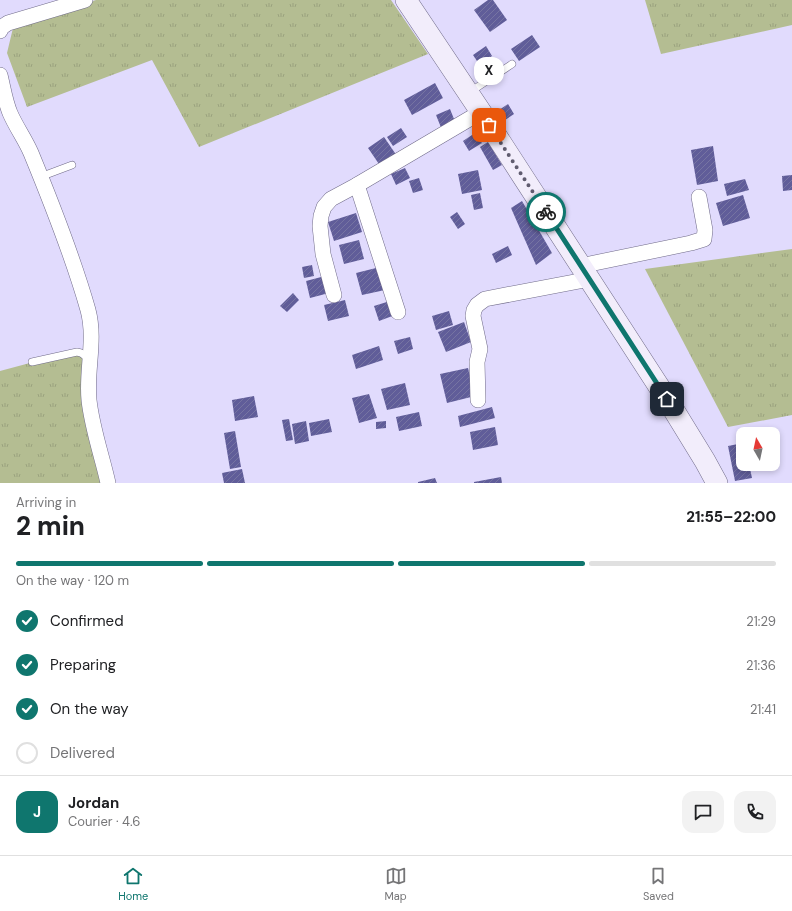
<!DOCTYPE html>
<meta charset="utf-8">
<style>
:root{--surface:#fff;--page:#f2f2f2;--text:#202124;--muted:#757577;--line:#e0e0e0;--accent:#0f766e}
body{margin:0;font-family:"DM Sans",sans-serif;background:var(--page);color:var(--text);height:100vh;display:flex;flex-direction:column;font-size:15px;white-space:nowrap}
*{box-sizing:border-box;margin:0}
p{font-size:13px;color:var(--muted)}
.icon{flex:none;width:22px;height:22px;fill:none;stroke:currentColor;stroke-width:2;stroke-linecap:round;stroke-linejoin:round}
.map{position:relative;height:483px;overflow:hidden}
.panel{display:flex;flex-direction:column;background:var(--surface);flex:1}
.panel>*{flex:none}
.needle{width:26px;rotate:351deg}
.controls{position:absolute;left:736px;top:427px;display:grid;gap:8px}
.controls a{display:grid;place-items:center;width:44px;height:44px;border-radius:8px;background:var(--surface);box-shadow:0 2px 6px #0003;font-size:20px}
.pin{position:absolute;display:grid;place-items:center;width:34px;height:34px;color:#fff;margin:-17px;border-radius:8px;box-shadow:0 2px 6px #0006}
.courier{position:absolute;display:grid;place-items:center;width:40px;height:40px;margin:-20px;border:3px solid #0f766e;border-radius:50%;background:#fff;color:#222;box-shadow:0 1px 5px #0007}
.bubble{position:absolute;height:28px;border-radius:12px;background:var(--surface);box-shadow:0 2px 6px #0003;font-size:13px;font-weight:800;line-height:28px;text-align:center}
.overview em{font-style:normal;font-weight:800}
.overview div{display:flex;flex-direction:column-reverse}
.overview{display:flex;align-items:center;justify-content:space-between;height:68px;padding:0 16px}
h1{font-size:26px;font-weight:800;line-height:30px}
.bar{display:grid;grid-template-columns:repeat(4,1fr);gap:6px 4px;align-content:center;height:48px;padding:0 16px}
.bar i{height:5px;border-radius:3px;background:var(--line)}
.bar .current{background:var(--accent)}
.bar p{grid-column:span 4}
.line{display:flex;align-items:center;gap:10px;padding:0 16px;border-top:1px solid var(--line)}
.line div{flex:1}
.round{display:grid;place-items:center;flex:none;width:42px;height:42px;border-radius:12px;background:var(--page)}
ol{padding:0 16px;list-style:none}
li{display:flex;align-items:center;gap:12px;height:44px}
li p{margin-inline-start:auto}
li .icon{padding:4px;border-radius:50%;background:var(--accent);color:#fff;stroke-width:4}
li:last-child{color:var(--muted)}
li i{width:22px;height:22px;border:2px solid var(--line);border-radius:50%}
.dock{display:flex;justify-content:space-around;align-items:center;height:56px;border-top:1px solid var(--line);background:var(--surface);font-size:11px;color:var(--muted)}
.dock a{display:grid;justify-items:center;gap:2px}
.dock .current{color:var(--accent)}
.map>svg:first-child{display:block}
</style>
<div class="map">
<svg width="792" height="483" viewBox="0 0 792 483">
<defs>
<pattern id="grass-tufts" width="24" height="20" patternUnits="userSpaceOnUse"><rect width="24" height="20" fill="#b4bd92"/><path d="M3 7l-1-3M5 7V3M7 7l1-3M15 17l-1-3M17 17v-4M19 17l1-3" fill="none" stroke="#9aa27e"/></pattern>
<pattern id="building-hatch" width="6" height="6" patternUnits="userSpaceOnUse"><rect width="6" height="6" fill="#605d99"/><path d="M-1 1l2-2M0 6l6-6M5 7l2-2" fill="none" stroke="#7674a2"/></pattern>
</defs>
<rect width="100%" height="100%" fill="#e1dbfd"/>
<!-- grass -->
<g fill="url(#grass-tufts)">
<path d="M96,0H391L428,54L199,147L152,60L27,107L7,53L13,28L34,19Z"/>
<path d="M645,0H792V25L661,54Z"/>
<path d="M792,249V415L728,427L645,269Z"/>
<path d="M82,349L108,483H0V371Z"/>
</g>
<!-- building -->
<g fill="url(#building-hatch)">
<path d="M488,0H493L507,20L490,32L474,10Z"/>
<path d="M532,35L540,47L519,61L511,49Z"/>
<path d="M486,46L492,56L479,64L473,55Z"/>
<path d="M435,83L443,98L412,115L404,100Z"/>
<path d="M508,104L514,114L502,122L496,112Z"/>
<path d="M450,109L456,124L442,130L436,115Z"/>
<path d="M401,128L407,137L393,146L387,137Z"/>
<path d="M475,133L482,143L469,151L463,141Z"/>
<path d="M384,137L397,156L381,167L368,148Z"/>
<path d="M488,142L502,165L493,170L480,147Z"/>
<path d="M713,146L718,181L697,185L691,150Z"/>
<path d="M405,168L410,178L396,185L391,174Z"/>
<path d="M478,170L482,190L462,194L458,174Z"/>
<path d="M792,175V190L783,191L782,176Z"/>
<path d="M419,178L423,190L413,193L409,181Z"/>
<path d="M745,179L749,190L727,196L724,184Z"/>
<path d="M480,193L483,208L474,210L471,195Z"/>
<path d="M743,195L750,218L723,226L716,203Z"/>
<path d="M522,201L552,253L536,265L511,208Z"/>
<path d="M457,212L465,224L458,229L450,217Z"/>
<path d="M356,213L362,232L334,241L328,222Z"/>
<path d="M359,240L364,259L344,264L339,245Z"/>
<path d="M508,246L512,255L496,263L492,254Z"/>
<path d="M312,265L314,276L304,278L302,267Z"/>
<path d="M380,267L385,290L362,295L356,273Z"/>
<path d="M325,276L329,293L310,298L306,281Z"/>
<path d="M293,293L299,300L287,312L280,306Z"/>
<path d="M345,300L349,316L328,321L324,305Z"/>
<path d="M390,301L395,315L379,321L374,306Z"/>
<path d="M449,311L453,325L436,330L432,316Z"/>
<path d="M464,322L471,342L446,352L438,332Z"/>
<path d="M410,337L413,349L398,354L394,341Z"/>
<path d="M379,346L383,360L356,369L352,355Z"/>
<path d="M468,368L475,396L447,403L440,374Z"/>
<path d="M405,383L410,405L387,410L381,389Z"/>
<path d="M369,394L377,418L359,423L352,398Z"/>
<path d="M254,396L258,417L235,421L232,400Z"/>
<path d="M492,407L495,418L460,427L458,416Z"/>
<path d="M419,412L422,426L399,431L396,417Z"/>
<path d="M289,419L293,440L286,441L282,420Z"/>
<path d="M329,419L332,432L311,436L309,423Z"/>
<path d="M306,421L309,441L295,444L292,424Z"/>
<path d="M386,421V428L376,429V422Z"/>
<path d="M495,427L498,445L473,450L470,432Z"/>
<path d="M235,431L241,467L230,469L224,433Z"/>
<path d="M743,443V464H749L752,478L735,481L728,446Z"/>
<path d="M242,469L245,483H224L222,473Z"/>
<path d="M501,477L502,483H474V482Z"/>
<path d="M435,478L437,483H418V482Z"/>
</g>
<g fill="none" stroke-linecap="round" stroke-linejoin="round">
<defs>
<g id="lane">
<path d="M470,92L512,64"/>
<path d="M40,177L72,165"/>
<path d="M32,362L77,352L81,353L89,359"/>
</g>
<g id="street">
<path d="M0,31L2,27L8,23L85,0"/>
<path d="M0,75C3,87 5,101 10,113C16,127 25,139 31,153C52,204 73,257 88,310C96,340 86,370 89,400C92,428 102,456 108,483"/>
<path d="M357,185L398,312"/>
<path d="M580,266L691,243L704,239L705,230L699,197"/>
<path d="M334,295L323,254L320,226L321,216L324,207L331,199L357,185L481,112"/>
<path d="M478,400L477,362L480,349L473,316L474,310L477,305L485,299L590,279"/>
</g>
<path id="secondary" d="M406,0L481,112L667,399L705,461L717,483"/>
</defs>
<!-- lane casing -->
<use href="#lane" stroke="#706b89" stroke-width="8"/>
<!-- street casing -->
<use href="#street" stroke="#706b89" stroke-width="16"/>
<!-- secondary casing -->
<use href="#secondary" stroke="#706b89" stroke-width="22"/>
<!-- lane -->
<use href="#lane" stroke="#fff" stroke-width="7"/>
<!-- street -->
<use href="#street" stroke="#fff" stroke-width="15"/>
<!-- secondary -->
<use href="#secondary" stroke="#f2edfb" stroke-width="21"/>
</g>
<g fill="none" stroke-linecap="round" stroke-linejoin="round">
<!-- done -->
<path stroke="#605c6f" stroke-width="4" stroke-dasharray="0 7.2" d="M489,125L546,212"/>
<!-- route -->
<path stroke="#0f766e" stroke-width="5" d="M546,212L667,399"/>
</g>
</svg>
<div class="controls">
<a><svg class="needle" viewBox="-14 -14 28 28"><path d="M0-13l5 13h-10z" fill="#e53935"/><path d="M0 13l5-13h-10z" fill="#757577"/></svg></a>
</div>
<div class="pin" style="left:489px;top:125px;background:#ea580c"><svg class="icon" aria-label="bag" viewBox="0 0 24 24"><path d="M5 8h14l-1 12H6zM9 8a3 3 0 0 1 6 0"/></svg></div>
<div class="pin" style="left:667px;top:399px;background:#1f2937"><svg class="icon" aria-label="home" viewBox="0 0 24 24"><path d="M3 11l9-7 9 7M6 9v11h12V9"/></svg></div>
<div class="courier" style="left:546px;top:212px"><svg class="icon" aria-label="bike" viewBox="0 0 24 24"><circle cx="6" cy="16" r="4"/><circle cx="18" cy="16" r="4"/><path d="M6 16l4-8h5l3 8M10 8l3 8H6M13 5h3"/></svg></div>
<div class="bubble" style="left:474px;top:57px;width:30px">X</div>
</div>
<section class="panel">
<div class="overview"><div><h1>2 min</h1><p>Arriving in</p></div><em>21:55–22:00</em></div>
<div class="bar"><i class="current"></i><i class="current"></i><i class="current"></i><i></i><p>On the way · 120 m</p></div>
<ol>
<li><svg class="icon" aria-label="check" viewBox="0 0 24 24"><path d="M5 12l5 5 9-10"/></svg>Confirmed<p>21:29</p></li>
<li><svg class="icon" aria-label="check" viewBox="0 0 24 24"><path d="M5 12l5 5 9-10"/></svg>Preparing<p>21:36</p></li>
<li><svg class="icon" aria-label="check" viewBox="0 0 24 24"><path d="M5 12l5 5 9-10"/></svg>On the way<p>21:41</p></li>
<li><i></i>Delivered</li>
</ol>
<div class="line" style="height:72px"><b class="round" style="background:var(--accent);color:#fff">J</b><div><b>Jordan</b><p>Courier · 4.6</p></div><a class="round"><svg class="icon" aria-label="chat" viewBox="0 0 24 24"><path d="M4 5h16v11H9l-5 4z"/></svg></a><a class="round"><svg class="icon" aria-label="phone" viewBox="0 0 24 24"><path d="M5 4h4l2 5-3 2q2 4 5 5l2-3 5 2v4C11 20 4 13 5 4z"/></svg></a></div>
</section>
<nav class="dock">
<a class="current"><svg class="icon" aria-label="home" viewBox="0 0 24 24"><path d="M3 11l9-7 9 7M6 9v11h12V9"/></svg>Home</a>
<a><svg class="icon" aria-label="map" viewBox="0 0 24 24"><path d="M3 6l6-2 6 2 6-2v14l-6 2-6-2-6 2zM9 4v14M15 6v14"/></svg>Map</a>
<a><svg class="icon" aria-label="saved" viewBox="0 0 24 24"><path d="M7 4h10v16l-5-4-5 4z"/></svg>Saved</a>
</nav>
